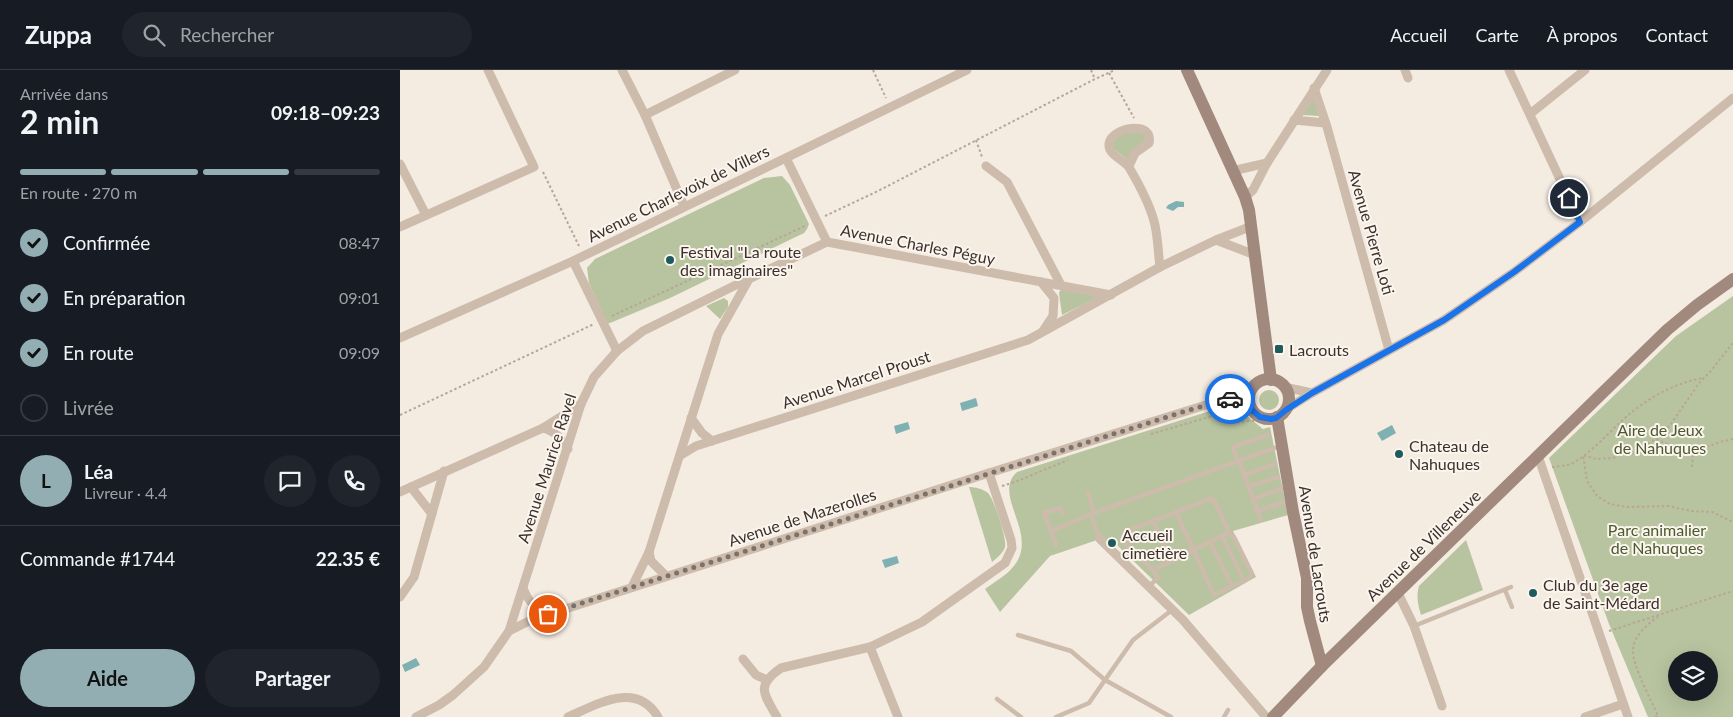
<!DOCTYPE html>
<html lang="fr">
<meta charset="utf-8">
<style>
:root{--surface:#171b24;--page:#20242c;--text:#f1f3f6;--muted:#9ea1a6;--line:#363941;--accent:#92aeb2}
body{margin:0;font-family:Lato,sans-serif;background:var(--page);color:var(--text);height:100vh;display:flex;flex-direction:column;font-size:19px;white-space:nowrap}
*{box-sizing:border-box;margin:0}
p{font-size:16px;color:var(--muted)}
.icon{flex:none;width:28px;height:28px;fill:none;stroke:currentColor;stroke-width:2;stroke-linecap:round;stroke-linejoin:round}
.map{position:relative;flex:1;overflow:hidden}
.sheet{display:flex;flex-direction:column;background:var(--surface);width:400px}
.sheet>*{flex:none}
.controls{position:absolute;left:1268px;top:581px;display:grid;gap:10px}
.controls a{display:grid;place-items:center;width:50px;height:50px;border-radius:50%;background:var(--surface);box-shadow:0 5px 20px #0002;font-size:25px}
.pin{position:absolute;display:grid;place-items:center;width:42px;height:42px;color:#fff;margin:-21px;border:2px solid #fff;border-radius:50%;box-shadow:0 1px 5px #0007}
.courier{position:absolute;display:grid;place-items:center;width:50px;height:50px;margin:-25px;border:4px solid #1a73e8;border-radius:50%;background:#fff;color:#222;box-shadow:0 1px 6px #0007}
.headline em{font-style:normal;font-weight:700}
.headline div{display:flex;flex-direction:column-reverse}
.headline{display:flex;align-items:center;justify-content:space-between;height:85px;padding:0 20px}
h1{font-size:32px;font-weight:700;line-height:38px}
.bar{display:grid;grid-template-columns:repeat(4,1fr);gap:8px 5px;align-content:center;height:60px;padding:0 20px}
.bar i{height:6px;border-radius:4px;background:var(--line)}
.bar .on{background:var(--accent)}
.bar p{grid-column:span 4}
.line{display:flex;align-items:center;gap:12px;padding:0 20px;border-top:1px solid var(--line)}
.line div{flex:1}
.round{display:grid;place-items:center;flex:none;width:52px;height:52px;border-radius:26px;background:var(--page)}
ol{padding:0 20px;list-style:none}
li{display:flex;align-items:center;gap:15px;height:55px}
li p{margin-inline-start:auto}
li .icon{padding:5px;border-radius:50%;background:var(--accent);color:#111;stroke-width:4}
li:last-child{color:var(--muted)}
li i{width:28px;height:28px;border:2px solid var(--line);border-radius:50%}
.action{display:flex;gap:10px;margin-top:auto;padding:10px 20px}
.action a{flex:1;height:58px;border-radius:30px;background:var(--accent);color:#111;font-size:20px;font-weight:700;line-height:58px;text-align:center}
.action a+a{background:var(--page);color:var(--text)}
header{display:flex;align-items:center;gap:30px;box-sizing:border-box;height:70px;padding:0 25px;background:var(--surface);border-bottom:1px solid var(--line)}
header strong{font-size:24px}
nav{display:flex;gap:28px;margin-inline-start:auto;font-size:18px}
.search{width:350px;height:45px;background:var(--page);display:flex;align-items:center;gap:12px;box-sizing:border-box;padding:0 18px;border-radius:28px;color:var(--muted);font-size:19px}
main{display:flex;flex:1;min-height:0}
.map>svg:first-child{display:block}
</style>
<header>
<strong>Zuppa</strong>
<div class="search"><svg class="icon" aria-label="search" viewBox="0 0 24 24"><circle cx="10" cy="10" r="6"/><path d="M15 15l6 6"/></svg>Rechercher</div>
<nav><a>Accueil</a><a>Carte</a><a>À propos</a><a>Contact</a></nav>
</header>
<main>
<section class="sheet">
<div class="headline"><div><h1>2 min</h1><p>Arrivée dans</p></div><em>09:18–09:23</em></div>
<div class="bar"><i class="on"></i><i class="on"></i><i class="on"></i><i></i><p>En route · 270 m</p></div>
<ol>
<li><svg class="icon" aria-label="check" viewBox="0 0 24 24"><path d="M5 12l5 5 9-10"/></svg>Confirmée<p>08:47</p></li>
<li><svg class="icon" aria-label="check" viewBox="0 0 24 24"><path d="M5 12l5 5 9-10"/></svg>En préparation<p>09:01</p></li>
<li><svg class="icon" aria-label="check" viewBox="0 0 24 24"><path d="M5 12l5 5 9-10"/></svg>En route<p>09:09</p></li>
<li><i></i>Livrée</li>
</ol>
<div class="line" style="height:90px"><b class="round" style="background:var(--accent);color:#111">L</b><div><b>Léa</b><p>Livreur · 4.4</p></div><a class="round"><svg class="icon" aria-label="chat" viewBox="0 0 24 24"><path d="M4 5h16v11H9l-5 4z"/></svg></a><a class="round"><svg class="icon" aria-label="phone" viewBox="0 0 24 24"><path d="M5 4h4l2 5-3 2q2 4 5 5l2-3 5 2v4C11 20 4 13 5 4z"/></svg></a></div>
<div class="line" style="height:65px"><div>Commande #1744</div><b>22.35 €</b></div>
<div class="action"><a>Aide</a><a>Partager</a></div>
</section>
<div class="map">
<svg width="1333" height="647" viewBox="0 0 1333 647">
<rect width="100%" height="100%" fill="#f4ebe1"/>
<!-- green -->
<g fill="#b8c4a0" fill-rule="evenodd">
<path d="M913,28L919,46L903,45Z"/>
<path d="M732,60L743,62L746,68L745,74L728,90L714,79L711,74L714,69Z"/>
<path d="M382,106L390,115L409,154L407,159L404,163L270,228L210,253H207L189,213L187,198L195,189L364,108Z"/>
<path d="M661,219L697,226L696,228L662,245L659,223Z"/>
<path d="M1333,226V647H1248L1209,554L1149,388L1276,266ZM1276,590H1309V622H1276Z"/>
<path d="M324,228L328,231V237L320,249L306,236Z"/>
<circle cx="869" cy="330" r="10"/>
<path d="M832,334L842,336L847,346L863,359L870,357L888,445L833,461L856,507L789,545L717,475L712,480L700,469L650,486L600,542L585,519C594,512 606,506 613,497C641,465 591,425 617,402Z"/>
<path d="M569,417C575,417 583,419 588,423C594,429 607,469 605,477C603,483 598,487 592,492Z"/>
<path d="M1066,470L1083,520L1021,545C1018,535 1016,526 1019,516Z"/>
</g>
<!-- water -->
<g fill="#7fb0b2">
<path d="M776,131L784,132V137H778L773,141L766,138L768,135Z"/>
<path d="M576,328L578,336L562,341L560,333Z"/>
<path d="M508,352L510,359L496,364L494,356Z"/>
<path d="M992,355L996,363L982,371L977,363Z"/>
<path d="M497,486L499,493L485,498L482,490Z"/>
<path d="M16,588L20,595L5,602L2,595Z"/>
</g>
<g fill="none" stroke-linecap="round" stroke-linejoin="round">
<!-- path -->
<g stroke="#b9a596" stroke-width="2" stroke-dasharray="2.5 2.5" stroke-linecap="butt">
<path d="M473,0L486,28"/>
<path d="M691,0L695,9"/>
<path d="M709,3L734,48"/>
<path d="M576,70L582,87"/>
<path d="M143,102L179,176"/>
<path d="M425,146L478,121L695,9L715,0"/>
<path d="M212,246L407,155"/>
<path d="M824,342L829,353C839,353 847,350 856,351"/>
<path d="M0,345L194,254"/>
<path d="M751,364L823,343L829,339"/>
<path d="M1257,369L1271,354L1299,313L1309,303L1333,273"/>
<path d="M1333,369L1320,372L1288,384L1256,369L1243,377L1238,383L1216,385L1214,388L1196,389L1183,385L1187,411L1197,426L1210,434L1227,437L1268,436L1291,441L1312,442L1333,452"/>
<path d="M1152,397C1158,396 1166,396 1171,394C1195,381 1212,358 1232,342C1253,325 1278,312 1304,308"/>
<path d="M1292,397L1293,383"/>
<path d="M602,416L615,412L668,390"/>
<path d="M1209,561L1333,521"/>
<path d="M1255,647L1258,646C1251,629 1232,596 1233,579C1234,565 1249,553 1259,546"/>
</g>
<!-- lane -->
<g stroke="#cdbbac" stroke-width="4.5">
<path d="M838,391L833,377L868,365"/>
<path d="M839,391L861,450"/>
<path d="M844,405L875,394"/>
<path d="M848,417L878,407"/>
<path d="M688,423L694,443"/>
<path d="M853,429L881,419"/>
<path d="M857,441L884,432"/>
<path d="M663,443L660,438L644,443L651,461L694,443L880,376"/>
<path d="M691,446L700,469"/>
<path d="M651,461L656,475"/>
<path d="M822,466L844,510"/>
<path d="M810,472L832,516"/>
<path d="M771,491L753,451L776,442"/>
<path d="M753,500C777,488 802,476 827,463L834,467L852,504L849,508L814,525L776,442L810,429L814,430L828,460L827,463"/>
<path d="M749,516L758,508L753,500L725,474L728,471L723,466L724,462L753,451"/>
<path d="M1105,520L1112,537"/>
<path d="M1014,556L1111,517"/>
<path d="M618,565L671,581L705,610L733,570L772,540"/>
<path d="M597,629L621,647"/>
<path d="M656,647L689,633L705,610L771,647"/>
<path d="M824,647L828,640"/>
</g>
<!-- street -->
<g stroke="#cdbbac" stroke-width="9">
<path d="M222,0L245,45L284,136"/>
<path d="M1005,0L1008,8"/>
<path d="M1109,0L1180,152"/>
<path d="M914,18L927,57L989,280"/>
<path d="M1130,44L1185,0"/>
<path d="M245,45L335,0"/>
<path d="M894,50L925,53"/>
<path d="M386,88L427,172"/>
<path d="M0,94L26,145"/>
<path d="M586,96L607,112L661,215"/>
<path d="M729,96L735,83L749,73C754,49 710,58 709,74C708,86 726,90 730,99C740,116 749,133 754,151C758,165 758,182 760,197"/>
<path d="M832,101L867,93"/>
<path d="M845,127L853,120L867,93L927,0"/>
<path d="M0,157L134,97L88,0"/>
<path d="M816,170L855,185"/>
<path d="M173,191L217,281"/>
<path d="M641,212L654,228L653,246L643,261"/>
<path d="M0,268L173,191L567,0"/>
<path d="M884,317L912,323"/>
<path d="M828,328L849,334"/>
<path d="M885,340L912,323L1044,250L1114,202L1180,152L1333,28"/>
<path d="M291,348L302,363L312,371"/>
<path d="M143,358C156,362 161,368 168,379"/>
<path d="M281,385L296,376L628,270L760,197L816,170L852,156"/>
<path d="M1138,386L1228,647"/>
<path d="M11,417L32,444"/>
<path d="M0,422L143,358L181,334"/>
<path d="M700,469L783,550L866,647"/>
<path d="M249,482L251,491L266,506"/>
<path d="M232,517L249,482L318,264L349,209L427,172L711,225"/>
<path d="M123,518C128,531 135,540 149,544"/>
<path d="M998,523L1014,556L1042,636"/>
<path d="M0,527L14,507L44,401"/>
<path d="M109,561L181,334L194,307L217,281L243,261L348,209"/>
<path d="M470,577L498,647"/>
<path d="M343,589L356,605L367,610"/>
<path d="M16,647L39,635L53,625L84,597L109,561L131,550L589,403L828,328L852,318"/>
<path d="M168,647C196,635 236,610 258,647"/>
<path d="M377,647C364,624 355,616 381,598L470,577L522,552L605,493L612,478L611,470L589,403"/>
<path d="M1185,647L1223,634"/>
</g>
<!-- secondary -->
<g stroke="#a18a7d" stroke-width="12">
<path d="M787,0L845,127L849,140L871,310"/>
<circle cx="869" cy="329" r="20"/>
<path d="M877,347L893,442L907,508V537L910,551L922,596"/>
<path d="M873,647L922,596L1267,260L1297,235L1333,209"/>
</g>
</g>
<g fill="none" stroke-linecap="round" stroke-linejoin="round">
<!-- done -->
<path stroke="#7c716b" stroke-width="5" stroke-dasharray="0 9" d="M148,544L789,340L830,329"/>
<!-- route -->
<path stroke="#1a73e8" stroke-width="6" d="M830,329L850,334L852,340L860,347L871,349L876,348L886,340L912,323L1044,250L1114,202L1180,152L1169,128"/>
</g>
<!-- markers -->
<g fill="#1f5a5e" stroke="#fbf5ee" stroke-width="2">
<circle cx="270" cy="190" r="5"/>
<rect x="874" y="274" width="10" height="10" rx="2.5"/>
<circle cx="999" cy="384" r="5"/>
<circle cx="712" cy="473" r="5"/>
<circle cx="1133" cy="523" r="5"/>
</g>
<g text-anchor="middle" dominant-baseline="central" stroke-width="4" stroke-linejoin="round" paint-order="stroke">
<!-- street labels -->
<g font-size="16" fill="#3b302b" stroke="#fbf5ee">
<text transform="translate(278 123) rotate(-26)">Avenue Charlevoix de Villers</text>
<text transform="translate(972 162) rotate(74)">Avenue Pierre Loti</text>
<text transform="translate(518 174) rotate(11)">Avenue Charles Péguy</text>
<text transform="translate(456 309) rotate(-18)">Avenue Marcel Proust</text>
<text transform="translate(146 398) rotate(-72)">Avenue Maurice Ravel</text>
<text transform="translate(402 447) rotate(-18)">Avenue de Mazerolles</text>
<text transform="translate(1023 475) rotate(-44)">Avenue de Villeneuve</text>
<text transform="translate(916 484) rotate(81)">Avenue de Lacrouts</text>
</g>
<!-- poi labels -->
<g font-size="16" fill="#3b302b" stroke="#fbf5ee" text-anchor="start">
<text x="280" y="181">Festival "La route<tspan x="280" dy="18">des imaginaires"</tspan></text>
<text x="889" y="279">Lacrouts</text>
<text x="1009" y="375">Chateau de<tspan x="1009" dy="18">Nahuques</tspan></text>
<text x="722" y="464">Accueil<tspan x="722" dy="18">cimetière</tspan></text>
<text x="1143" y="514">Club du 3e age<tspan x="1143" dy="18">de Saint-Médard</tspan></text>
</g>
<!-- park labels -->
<g font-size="16" fill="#4a5a2e" stroke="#fbf5ee">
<text x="1260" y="359">Aire de Jeux<tspan x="1260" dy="18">de Nahuques</tspan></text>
<text x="1257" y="459">Parc animalier<tspan x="1257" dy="18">de Nahuques</tspan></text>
</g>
</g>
</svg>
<div class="controls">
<a><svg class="icon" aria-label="layers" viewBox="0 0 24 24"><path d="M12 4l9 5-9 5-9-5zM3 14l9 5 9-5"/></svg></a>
</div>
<div class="pin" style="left:148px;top:544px;background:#ea580c"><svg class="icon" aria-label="bag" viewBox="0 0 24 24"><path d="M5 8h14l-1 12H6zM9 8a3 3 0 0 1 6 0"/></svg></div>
<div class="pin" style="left:1169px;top:128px;background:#1f2937"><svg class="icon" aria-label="home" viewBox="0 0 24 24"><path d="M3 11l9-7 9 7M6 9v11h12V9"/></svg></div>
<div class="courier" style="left:830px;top:329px"><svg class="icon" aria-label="car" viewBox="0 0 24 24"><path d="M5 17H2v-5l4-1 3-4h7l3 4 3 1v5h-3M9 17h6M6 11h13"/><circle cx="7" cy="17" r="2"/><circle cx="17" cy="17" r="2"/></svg></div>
</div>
</main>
